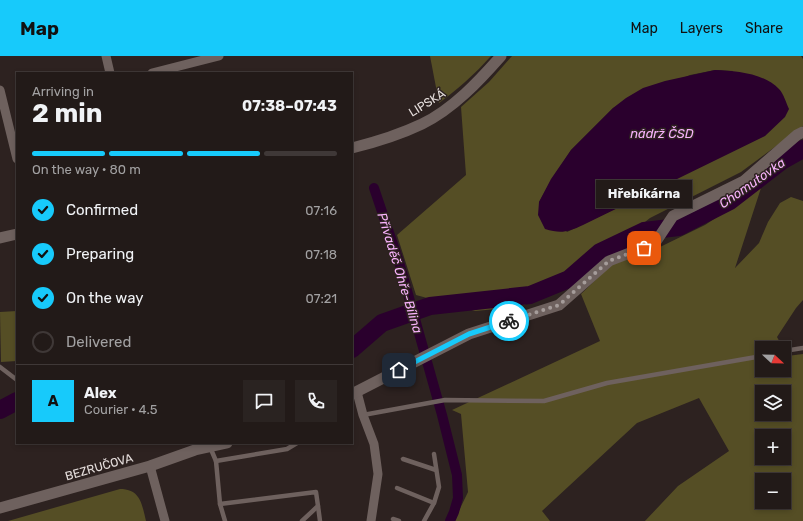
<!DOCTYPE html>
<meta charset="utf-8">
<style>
:root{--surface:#221a18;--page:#2a2321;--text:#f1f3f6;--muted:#a2a1a2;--line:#3f3837;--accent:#17cafb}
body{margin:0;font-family:Rubik,sans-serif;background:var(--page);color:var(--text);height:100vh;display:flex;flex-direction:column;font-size:15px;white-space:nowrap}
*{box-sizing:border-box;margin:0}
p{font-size:13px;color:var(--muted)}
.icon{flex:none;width:22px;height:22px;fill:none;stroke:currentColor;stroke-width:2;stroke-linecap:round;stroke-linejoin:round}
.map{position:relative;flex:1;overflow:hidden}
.side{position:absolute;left:16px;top:16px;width:337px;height:372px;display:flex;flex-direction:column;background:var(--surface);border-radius:0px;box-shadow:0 2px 6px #0003,0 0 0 1px var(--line)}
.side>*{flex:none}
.needle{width:26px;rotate:112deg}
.buttons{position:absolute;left:755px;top:285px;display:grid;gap:8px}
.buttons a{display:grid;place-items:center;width:36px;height:36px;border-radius:0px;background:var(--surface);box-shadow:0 2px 6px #0003,0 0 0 1px var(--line);font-size:20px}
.pin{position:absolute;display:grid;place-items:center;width:34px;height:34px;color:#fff;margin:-17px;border-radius:8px;box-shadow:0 2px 6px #0006}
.courier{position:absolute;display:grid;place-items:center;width:40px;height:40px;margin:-20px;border:3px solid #17cafb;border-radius:50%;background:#fff;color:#222;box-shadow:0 1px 5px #0007}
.bubble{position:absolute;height:28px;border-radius:0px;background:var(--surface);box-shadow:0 2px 6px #0003,0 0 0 1px var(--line);font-size:13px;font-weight:700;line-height:28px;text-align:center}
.headline em{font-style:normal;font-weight:700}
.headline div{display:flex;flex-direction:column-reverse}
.headline{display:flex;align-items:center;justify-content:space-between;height:68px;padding:0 16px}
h1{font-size:26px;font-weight:700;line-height:30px}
.bar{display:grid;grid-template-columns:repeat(4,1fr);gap:6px 4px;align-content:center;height:48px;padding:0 16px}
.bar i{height:5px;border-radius:3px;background:var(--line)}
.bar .active{background:var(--accent)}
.bar p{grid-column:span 4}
.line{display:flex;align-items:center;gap:10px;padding:0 16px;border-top:1px solid var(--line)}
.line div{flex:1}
.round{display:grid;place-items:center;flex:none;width:42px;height:42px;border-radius:0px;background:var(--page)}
ol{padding:0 16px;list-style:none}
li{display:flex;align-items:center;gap:12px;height:44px}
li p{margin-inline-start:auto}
li .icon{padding:4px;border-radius:50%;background:var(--accent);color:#111;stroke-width:4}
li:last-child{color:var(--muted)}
li i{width:22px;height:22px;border:2px solid var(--line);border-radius:50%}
header{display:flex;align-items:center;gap:24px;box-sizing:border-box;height:56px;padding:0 20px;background:var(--accent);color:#111}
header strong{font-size:19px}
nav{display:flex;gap:22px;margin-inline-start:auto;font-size:14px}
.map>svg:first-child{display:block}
</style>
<header>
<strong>Map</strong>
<nav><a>Map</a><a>Layers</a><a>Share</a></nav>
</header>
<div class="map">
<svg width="803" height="465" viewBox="0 0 803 465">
<rect width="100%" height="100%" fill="#2d2220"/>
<!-- green -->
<g fill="#554e25" fill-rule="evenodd">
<path d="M430,0H491C475,18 458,33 439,47Z"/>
<path d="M512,0H801L803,3V70L741,116L650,162L556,237L518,251L475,255L416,239L397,179L466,119L461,51L489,26ZM715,14L733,15L664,129L567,176L539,146L552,123L571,94L613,52L690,19Z"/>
<path d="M761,132L735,212L759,187L768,166L780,147L791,141L803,145V244L796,252L777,281L783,292H762V314H784V294L787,300L803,298V465H645L678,430L729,395L699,342L637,367L542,455L550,465H454L468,436L461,358L452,354L600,285L581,238L611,209L660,191L705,169ZM762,336H784V358H762ZM762,380H784V402H762ZM762,424H784V446H762Z"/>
<path d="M17,255V305L1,306L0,256Z"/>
<path d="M120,433C141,433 142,449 146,465H8Z"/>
</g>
<!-- water -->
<path fill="#2a002d" d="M715,14C736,15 764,17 779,33C784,38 786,47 789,53L785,61L765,80L583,169C568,176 561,178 545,173L538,159L539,146L551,123L571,94L613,52L626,42L643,32L665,25Z"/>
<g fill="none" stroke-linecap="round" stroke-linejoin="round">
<!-- canal -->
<path stroke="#2a002d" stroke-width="10" d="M374,132L399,206L442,359L457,419L458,442L454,456L450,465"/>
<!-- river -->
<g stroke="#2a002d" stroke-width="18">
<path d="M352,293L382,267L430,250L530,239L569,223L600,196L644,175L679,171L730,145L783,104L803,93"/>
<path d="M0,354L17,345"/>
</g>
<!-- service -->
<g stroke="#6e615e" stroke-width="4.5">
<path d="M784,295L803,292"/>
<path d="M0,311L17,324"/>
<path d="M363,359L445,344L544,345L607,327L762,300"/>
<path d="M210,391L216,405L287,393L297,387"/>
<path d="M403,403L436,414"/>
<path d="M216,405L220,448L225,465"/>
<path d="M397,432L434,447"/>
<path d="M220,448L316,436L318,450L302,465"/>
<path d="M318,450L320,465"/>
<path d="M393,463L399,465"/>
<path d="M424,465L434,447L439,431L434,398"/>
</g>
<!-- minor -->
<g stroke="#6e615e" stroke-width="9">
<path d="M106,0L110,17"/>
<path d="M152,17L219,0"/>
<path d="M0,34L17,103"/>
<path d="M357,336L363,359L374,388L378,418L371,465"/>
<path d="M150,410L165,465"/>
</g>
<!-- tertiary -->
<g stroke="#6e615e" stroke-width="11">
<path d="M352,92C376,86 399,79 422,68C453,53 479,25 501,0"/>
<path d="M0,182L17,178"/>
<path d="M352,338L469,278L559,249L609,205L655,187L673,160L744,125L797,79L803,76"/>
<path d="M0,452L150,410L195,394L227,387"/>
</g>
</g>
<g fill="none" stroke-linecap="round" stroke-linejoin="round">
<!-- done -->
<path stroke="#a59c9a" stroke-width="4" stroke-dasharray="0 7.2" d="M509,265L559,249L609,205L644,192"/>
<!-- route -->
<path stroke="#17cafb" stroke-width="5" d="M399,314L469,278L509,265"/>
</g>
<g text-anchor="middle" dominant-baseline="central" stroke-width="3" stroke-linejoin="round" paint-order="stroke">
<!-- street labels -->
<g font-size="12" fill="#e5dedc" stroke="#2d2220">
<text transform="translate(427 47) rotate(-32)">LIPSKÁ</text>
<text transform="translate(99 411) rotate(-16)">BEZRUČOVA</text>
</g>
<!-- water labels -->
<g font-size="13" font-style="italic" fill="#f7b2fb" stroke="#2d2220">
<text x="662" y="77">nádrž ČSD</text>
<text transform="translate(752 127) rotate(-35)">Chomutovka</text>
<text transform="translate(400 217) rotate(73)">Přivaděč Ohře-Bílina</text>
</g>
</g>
</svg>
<div class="buttons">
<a><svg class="needle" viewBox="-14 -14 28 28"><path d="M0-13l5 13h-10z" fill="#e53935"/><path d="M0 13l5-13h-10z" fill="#a2a1a2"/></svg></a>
<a><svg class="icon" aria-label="layers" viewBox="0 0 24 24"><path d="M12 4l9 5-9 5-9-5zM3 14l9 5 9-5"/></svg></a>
<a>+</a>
<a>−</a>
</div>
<div class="pin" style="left:644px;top:192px;background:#ea580c"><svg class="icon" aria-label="bag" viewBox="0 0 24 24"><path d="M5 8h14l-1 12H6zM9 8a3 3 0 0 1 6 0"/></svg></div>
<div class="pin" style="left:399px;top:314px;background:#1f2937"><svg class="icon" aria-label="home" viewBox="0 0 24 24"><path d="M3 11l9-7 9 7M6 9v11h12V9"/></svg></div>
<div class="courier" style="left:509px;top:265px"><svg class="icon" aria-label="bike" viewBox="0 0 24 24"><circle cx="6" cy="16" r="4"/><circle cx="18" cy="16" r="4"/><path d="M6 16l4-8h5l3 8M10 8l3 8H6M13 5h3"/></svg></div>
<div class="bubble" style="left:596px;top:124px;width:96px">Hřebíkárna</div>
<section class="side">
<div class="headline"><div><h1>2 min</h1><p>Arriving in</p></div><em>07:38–07:43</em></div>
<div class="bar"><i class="active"></i><i class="active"></i><i class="active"></i><i></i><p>On the way · 80 m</p></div>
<ol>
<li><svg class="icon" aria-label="check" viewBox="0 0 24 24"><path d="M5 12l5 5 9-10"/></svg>Confirmed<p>07:16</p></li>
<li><svg class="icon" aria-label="check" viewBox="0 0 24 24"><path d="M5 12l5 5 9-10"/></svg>Preparing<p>07:18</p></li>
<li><svg class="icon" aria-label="check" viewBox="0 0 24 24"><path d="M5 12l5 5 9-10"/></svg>On the way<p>07:21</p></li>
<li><i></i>Delivered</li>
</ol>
<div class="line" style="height:72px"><b class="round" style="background:var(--accent);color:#111">A</b><div><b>Alex</b><p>Courier · 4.5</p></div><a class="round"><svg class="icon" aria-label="chat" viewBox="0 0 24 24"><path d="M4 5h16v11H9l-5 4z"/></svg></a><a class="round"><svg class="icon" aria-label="phone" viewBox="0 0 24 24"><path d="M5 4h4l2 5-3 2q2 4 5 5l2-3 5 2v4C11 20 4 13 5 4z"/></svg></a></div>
</section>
</div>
